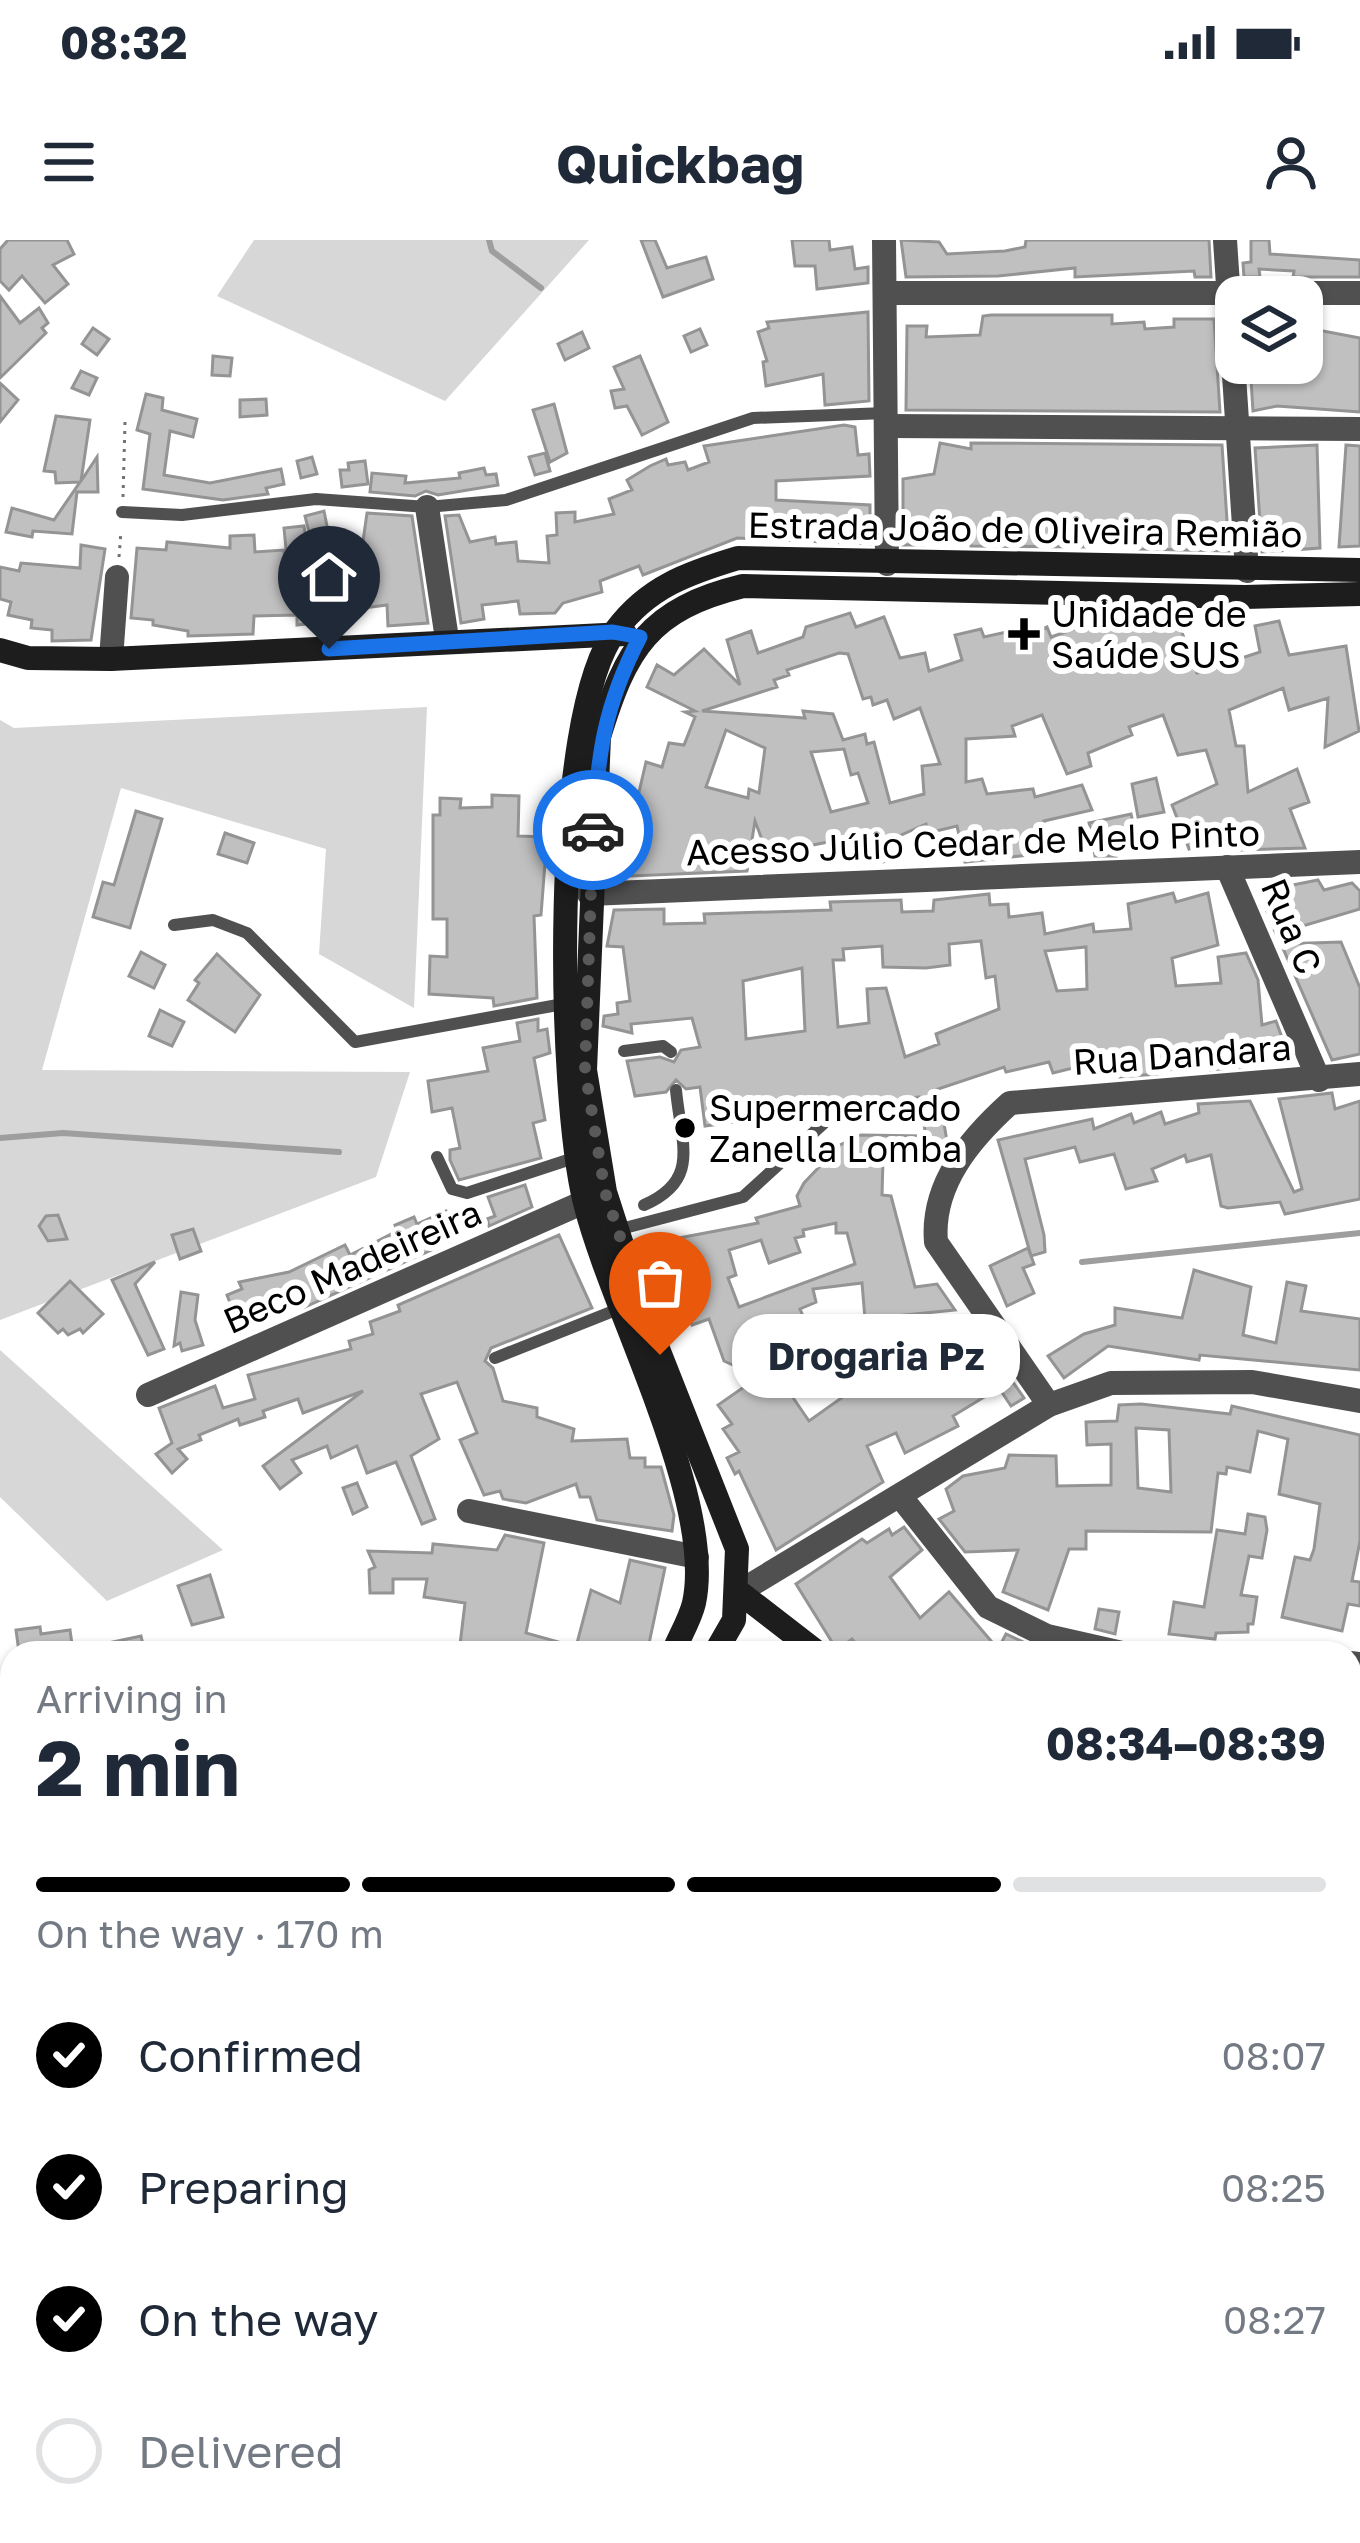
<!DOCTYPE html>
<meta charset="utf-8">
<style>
:root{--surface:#fff;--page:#f2f2f3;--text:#1f2937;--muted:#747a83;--line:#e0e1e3;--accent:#000}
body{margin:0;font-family:"Golos Text",sans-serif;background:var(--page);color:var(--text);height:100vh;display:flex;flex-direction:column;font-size:45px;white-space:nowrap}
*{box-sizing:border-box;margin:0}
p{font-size:39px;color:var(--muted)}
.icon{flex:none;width:66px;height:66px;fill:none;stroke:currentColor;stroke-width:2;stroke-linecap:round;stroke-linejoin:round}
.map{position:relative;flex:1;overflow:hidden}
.sheet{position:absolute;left:0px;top:1401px;width:1362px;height:903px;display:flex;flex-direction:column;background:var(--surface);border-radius:36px 36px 0 0;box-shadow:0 3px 9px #0004}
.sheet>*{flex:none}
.fabs{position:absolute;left:1215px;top:36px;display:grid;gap:24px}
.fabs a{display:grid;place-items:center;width:108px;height:108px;border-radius:24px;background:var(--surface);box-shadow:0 3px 9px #0004;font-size:60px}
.pin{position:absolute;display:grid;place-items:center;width:102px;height:102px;color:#fff;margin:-123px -51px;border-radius:50% 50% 50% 0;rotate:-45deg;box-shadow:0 0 12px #0007}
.pin .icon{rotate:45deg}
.courier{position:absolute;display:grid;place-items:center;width:120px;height:120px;margin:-60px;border:9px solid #1a73e8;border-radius:50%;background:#fff;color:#222;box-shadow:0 3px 15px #0007}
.bubble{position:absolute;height:84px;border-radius:36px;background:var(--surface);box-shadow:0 3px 9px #0004;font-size:39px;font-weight:700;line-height:84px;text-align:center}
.overview em{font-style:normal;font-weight:700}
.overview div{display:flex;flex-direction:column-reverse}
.overview{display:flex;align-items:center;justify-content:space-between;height:204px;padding:0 36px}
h1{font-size:78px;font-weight:700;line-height:90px}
.bar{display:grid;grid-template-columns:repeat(4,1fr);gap:18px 12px;align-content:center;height:144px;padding:0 36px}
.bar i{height:15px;border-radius:9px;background:var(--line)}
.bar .selected{background:var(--accent)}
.bar p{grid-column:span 4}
ol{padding:0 36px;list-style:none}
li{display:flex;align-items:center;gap:36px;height:132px}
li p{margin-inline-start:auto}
li .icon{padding:12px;border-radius:50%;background:var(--accent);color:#fff;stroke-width:4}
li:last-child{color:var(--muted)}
li i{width:66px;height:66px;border:6px solid var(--line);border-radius:50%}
.status{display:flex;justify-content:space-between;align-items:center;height:84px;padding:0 60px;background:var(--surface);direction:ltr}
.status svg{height:33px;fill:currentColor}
header{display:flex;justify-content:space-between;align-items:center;height:156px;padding:0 36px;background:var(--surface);font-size:54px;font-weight:700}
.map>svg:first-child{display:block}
</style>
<div class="status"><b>08:32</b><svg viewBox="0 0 49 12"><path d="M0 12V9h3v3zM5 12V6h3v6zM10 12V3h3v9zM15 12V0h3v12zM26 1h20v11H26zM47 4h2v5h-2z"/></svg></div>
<header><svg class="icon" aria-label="menu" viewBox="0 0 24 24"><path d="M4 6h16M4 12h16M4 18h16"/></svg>Quickbag<svg class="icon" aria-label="person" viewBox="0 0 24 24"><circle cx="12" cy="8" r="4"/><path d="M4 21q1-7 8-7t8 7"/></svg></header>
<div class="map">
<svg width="1360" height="2303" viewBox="0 0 1360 2303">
<rect width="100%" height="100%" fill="#fff"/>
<!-- green -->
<g fill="#d7d7d7">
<path d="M254,0H589L445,161L217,56Z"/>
<path d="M427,467L414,768L319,714L326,609L121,548L42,830L410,832L376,937L0,1080V480L14,488Z"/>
<path d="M0,1110L223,1310L107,1361L0,1257Z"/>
</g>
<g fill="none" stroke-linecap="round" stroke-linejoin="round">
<!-- stream -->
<g stroke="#9e9e9e" stroke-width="6">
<path d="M489,0L492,11L541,48"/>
<path d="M0,898L63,893L339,912"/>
<path d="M1082,1022L1360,993"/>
</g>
</g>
<!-- building -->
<g fill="#c0c0c0" stroke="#949494" stroke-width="3" fill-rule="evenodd">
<path d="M8,0H67L74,14L53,25L68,44L45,63L22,36L9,50L0,41V9Z"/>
<path d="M641,0H655L667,28L706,17L713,39L663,57Z"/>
<path d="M792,0H829L830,10L852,7L855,29L868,27V43L817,49L815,26H795Z"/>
<path d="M901,0L939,2L947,14L1005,11L1025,7L1026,0H1209L1211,37H1195L1194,31L1075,37V28L998,36L906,37Z"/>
<path d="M1251,0H1269L1270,14L1360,20V37H1293L1294,31L1259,29L1260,37H1244L1243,23L1251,22Z"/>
<path d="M0,56L20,83L39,68L48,83L42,88L46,93L0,138Z"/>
<path d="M868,72L869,161L825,165L823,134L766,146L763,122L767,121L758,92L769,88L767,82Z"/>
<path d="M991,75H1112V84L1144,82L1145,89L1174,87V79H1214L1220,172L906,170L907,86H927L926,97L980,95L983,76Z"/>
<path d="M1302,87L1360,98V172L1277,166L1253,171L1250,124L1302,123Z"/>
<path d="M93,88L109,99L97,115L82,104Z"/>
<path d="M700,89L707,105L691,112L684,96Z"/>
<path d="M582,92L589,108L565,120L558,104Z"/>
<path d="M213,116L232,118L230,136L212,135Z"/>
<path d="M640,116L668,182L642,195L627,166L615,168L611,151L624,149L614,127Z"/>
<path d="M81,131L97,138L89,155L72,148Z"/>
<path d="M0,143L18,160L0,182Z"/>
<path d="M146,154L163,158L162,170L197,179L193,197L170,191L164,235L210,243L281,229L284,244L266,248L268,254L223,260L143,249L150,194L137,190Z"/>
<path d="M266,159L267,175L240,177V160Z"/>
<path d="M554,164L567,213L550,222L533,170Z"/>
<path d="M56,176L90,180L81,241L97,217L98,252H77L72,294L33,291L32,297L6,292L12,268L54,280L80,242L56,243L55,232L44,231Z"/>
<path d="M844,185L855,187L858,215L869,214L870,236L776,241V260L870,265V304L737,298L643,335L639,326L600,341L602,352L563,363L555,373L520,374L518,361L482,365L484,379L461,383L445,276L459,275L470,302L495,297L496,304L516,302L518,321L549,323L547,296L557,295L556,273L575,272V282L614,274L609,259L632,250L627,240L650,226L666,219L668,225L685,222L688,230L709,222L704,206Z"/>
<path d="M940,203L971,209V203L1222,205L1229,311L1140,309L1139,305L1092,301L1091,307L971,306V301L924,296L923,305H903V239L934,234Z"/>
<path d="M1317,205L1320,308L1262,312L1255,208Z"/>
<path d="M1346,205L1360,206V306L1339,307Z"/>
<path d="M545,213L550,231L535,235L529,217Z"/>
<path d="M312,217L317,234L301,238L297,221Z"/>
<path d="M365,221L368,244L342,247L340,230H349L348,223Z"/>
<path d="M484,228L486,235L496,234L498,245L438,255L426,251L415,256L370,252L372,233L406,236L405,243L460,238L459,233Z"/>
<path d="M324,271L328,291L310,296L305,276Z"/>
<path d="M367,273L412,276L428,383L388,386L387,365L363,368L362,360L314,364L315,383L297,385V375L254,376L253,394L188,396V391L153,385V380L131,378L137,308L166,310L167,302L230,308V296L254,295L255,312L284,310L287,347L338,343L342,310L362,308Z"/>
<path d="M304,286L307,305L286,309L284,288Z"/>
<path d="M81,305L105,309L91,400L52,401V390L31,388L32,380L8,375L11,362L0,359V327L19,331L21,323L80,328Z"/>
<path d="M850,373L856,387L884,377L900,418L925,413L929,431L962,420L955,395L981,389L984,397L1011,391L1014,400L1047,387L1051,397L1097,381L1159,378L1177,379L1197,433L1260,412L1255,386L1279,381L1289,415L1346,406L1359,491L1325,507L1328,458L1289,470L1283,448L1229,470L1236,506H1244L1248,552L1297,529L1309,562L1290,569L1305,608L1239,610V589L1189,609L1172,565L1217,544L1206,510L1178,515L1163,475L1129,487L1132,495L1088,513L1091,526L1067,534L1042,475L1012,486L1015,496L966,499V542L982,539L987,554L1033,549L1035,557L1082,545L1092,570L1044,581L1048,599L1036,603L1038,614L965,622L957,586L928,593L926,584L897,597L901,617L883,622L876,592L794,609L770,621L755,581L747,631L631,636L630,611H640L641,581L620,579L621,549L639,552L646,522L662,527L669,503L684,505L695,477L685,472L695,471L647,447L657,425L674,435L704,409L740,445L727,400L751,391L758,413L803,397L806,387ZM839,413L848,414L863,459L871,457L873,465L887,460L894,479L920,468L940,524L922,526L924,554L890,563L874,502L867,504L865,494L843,500L833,474L803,471L805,478L702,471L777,447L774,440L789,435L787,430ZM726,490L765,508L759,553L749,549L748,558L706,547ZM844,509L851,535L858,533L868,563L831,572L811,512Z"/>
<path d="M1156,538L1164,572L1138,577L1132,544Z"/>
<path d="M492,555L519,556L518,596L547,597L541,675L534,676L537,758L494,766L493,758L429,754L430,716L447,717V679H433V575H440V558L461,559L460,568L492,567Z"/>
<path d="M136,571L162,579L130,688L93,677L103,642L114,645Z"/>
<path d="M1131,574L1138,603L1114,608L1116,616H1095L1089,583Z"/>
<path d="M225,593L254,603L247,623L218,614Z"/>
<path d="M1318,640L1324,650L1352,643L1360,651V669L1276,694L1264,664L1271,662L1267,650Z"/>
<path d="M1173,653L1176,662L1208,653L1218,705L1172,718L1176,746L1221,743L1218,717L1246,713L1258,740L1262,785L1276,781L1287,811L1241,827L1210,830L1206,816L1158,834L1119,837L1109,819L1053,833L1049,822L1006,832L1004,827L938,849L947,901L935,903L934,915L883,919L882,955L891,956L915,1047L937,1044L955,1070L865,1079L862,1043L813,1049L816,1062L800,1069L814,1102L770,1124L809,1181L871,1137L860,1112H855L850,1088L874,1085L879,1114L952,1083L977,1117L990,1109L1024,1158L1011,1166L999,1148L953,1176L958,1186L905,1213L896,1193L867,1206L883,1242L776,1310L739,1231L735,1234L727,1218L739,1212L723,1189L732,1184L718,1165L744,1147L735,1126L724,1121L709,1079L692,1085L681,1057L667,1063L661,1048L657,1049L652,1034L670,1029L663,1001L758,983L756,978L800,966L797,956L804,943L840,905L861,895L926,896L919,857L705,886L700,847L686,849L676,840L666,852L635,856L627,821L660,817L674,822L681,810L700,807L692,778L631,784L632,793L603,786L604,776L618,774L617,763L630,761L623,707L607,706L614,670L664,669V684L705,683L704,674L831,670L830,662L901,660L902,672L933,671L934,660L989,654L990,665L1008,664L1009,677L1042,673L1045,694L1093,684L1094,692L1131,689L1128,664ZM981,701L986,738L995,736L999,769L936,794L939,804L905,817L886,748L867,749L869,783L838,787L833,720H844L843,709L882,706L883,727L926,728L950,725L949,704ZM1086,707L1087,749L1057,751L1045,711ZM802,728L805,791L746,799L743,741ZM836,983V993H847L855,1024L739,1067L728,1038L736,1035L729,1010L761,1000L769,1023L800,1012L795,998L804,996L803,990Z"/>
<path d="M1341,702L1360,748V814L1332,820L1281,704Z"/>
<path d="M141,712L165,725L154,748L129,736Z"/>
<path d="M217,714L260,755L235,792L188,760L199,743L195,740Z"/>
<path d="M160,770L184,782L172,806L149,796Z"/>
<path d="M538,779V791L547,789L550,813L534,818L545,880L533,883L541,918L459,940L450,920V910L460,908L452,868L432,872L428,841L488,831L483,808L520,801L517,783Z"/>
<path d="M1332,853L1335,869L1360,861V959L1285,974L1280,962L1228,968L1221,966L1211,915L1187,922L1185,915L1152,929L1157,941L1126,949L1114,914L1080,922L1075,907L1025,919L1044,995L1045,1012L1031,1016L998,900L1092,879L1094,889L1131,874L1134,883L1161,872L1165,884L1199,873L1198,864L1250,861L1294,952L1302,949L1279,859Z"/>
<path d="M525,945L532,967L489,986L487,979L495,976L488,957Z"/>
<path d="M446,971L456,995L436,1003L438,1007L305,1067L301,1056L241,1090L227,1055L242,1049L239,1042L289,1032L345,1005L350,1015L397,991L395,985L414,977L417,984Z"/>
<path d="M58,975L67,999L48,1001L39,986L46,976Z"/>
<path d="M193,989L201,1011L180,1019L172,995Z"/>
<path d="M559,995L592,1068L491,1108L485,1121L493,1128L503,1161L537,1168V1177L574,1189L572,1201L627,1199L630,1218H645V1227H661L674,1275L672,1291L597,1280L590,1257H580L576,1244L526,1263L503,1259L500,1251L484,1255L460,1200L477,1193L457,1142L421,1154L439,1199L411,1216L435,1279L422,1284L396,1222L367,1233L357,1206L331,1218L327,1206L292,1220L301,1233L280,1249L263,1226L363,1151L303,1173L298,1159L263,1171L265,1177L240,1185L238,1179L199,1195L201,1200L178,1209L187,1219L172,1233L156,1214L172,1203L159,1168L215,1146L223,1168L255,1159L248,1135L351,1109L349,1101L373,1094L370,1082L400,1071L398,1065Z"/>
<path d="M1028,1008L1034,1024L1023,1028L1034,1053L1007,1066L990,1026Z"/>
<path d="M155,1022L135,1044L164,1109L148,1115L112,1040Z"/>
<path d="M1194,1030L1251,1047L1243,1095L1276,1103L1287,1042L1306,1046L1301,1071L1360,1079V1130L1200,1115L1199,1120L1108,1106L1064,1138L1048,1116L1084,1094L1115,1085V1068L1182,1078Z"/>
<path d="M70,1041L103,1074L83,1093L80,1089L68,1095L63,1089L58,1093L38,1073Z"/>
<path d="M181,1052L198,1055L195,1080L203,1105L182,1111L180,1103L174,1106Z"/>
<path d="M1141,1164L1230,1174L1232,1166L1360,1195V1301L1352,1341L1360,1342V1366L1348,1364L1342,1391L1282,1377L1295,1317L1310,1320L1314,1309L1320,1264L1279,1254L1288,1199L1258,1191L1250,1232L1227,1227L1226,1234L1218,1233L1211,1292L1086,1291V1309H1069L1048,1370L1003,1352L1018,1310L965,1312L939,1279L954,1271L946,1249L963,1236L1005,1228L1009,1215L1056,1216L1057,1246L1111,1245V1204L1087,1205L1086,1182L1117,1181L1119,1165ZM1136,1188L1169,1190L1171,1252L1138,1248Z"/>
<path d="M357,1243L367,1267L353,1274L343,1248Z"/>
<path d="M1248,1274L1265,1277L1267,1290L1262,1318L1249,1316L1241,1355L1257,1357L1253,1384H1248V1392L1216,1393L1215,1399L1169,1394L1174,1362L1204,1367L1217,1290L1245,1294Z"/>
<path d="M904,1287L922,1310L890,1337L920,1378L949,1352L998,1409L1006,1394L1047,1413H864L852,1399L837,1410L796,1344L862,1299L867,1303L889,1289L892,1295Z"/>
<path d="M505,1295L544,1303L526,1393L576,1407L591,1350L620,1363L630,1320L665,1328L647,1413H459L465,1363L424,1357L427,1339H393V1353H370L369,1330L375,1327L368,1311L432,1313L433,1304L497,1310Z"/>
<path d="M210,1335L223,1377L192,1385L178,1346Z"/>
<path d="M1099,1369L1119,1372L1115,1394L1095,1389Z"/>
<path d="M40,1387L41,1394L70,1390L73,1411L19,1412L16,1390Z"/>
<path d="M141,1396L145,1413H94V1406Z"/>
</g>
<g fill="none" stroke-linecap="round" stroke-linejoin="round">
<!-- path -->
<g stroke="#727272" stroke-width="3" stroke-dasharray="3 6" stroke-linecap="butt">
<path d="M123,257L125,182"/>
<path d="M119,317L121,291"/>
</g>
<!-- lane -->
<g stroke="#505050" stroke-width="12">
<path d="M122,272L182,275L316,259L427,267L506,260L753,178L886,173"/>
<path d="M174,685L213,680L247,693L355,802L563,764"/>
<path d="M624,811L663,806L671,812"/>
<path d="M437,917L452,949L467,953L577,917"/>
<path d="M644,965C701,940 681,904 676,850"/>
<path d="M617,990L743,957L824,883"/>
<path d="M495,1118L621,1068"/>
<path d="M685,2303L712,2292"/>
<path d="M799,2303L800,2292"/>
</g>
<!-- street -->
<g stroke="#505050" stroke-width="24">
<path d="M884,0L887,324"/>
<path d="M1225,0L1247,331"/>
<path d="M887,53H1360"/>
<path d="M888,186L1360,189"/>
<path d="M427,267L447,399"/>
<path d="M111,419L117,337"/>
<path d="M1227,627L1319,840"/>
<path d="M589,654L1360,622"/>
<path d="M148,1155L584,962"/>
<path d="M1049,1165L936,1002C931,945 970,899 1010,863L1360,834"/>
<path d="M900,1256L988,1367L1047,1396L1122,1413"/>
<path d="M469,1271L697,1317"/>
<path d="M739,1352L1049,1165L1111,1143L1252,1142L1360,1161"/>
<path d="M1350,1423L1360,1424"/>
<path d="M0,1464H12"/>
<path d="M0,1595L12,1566"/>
<path d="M1350,1917L1360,1920"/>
<path d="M0,2077L12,2116"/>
</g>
<!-- secondary -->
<g stroke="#1d1d1d" stroke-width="24">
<path d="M0,410L28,418L111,419L625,394"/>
<path d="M739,1352L818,1413"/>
<path d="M673,1413C679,1397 690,1380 694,1363C716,1260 611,1069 585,963C558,854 550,476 616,390C648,347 688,333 738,318L1360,330"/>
<path d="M715,1413L734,1380L737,1309L645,1076L605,952L585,830L599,497C626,408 649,369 743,346L1245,357L1360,354"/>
<path d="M1350,1691L1360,1694"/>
<path d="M1350,2116L1360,2130"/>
<path d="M0,2233L12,2227"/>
<path d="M0,2257L12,2251"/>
</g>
</g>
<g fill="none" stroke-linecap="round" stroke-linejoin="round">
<!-- done -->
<path stroke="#595959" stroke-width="12" stroke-dasharray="0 21.6" d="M593,590L585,830L605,952L660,1115"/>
<!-- route -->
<path stroke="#1a73e8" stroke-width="15" d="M329,409L613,392L640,397C604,466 598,514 593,590"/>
</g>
<!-- markers -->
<g fill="#000" stroke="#fff" stroke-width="4.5">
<path d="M1018 376h12v12h12v12h-12v12h-12v-12h-12v-12h12z"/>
<circle cx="685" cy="888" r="12"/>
</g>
<g text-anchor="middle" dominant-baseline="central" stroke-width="12" stroke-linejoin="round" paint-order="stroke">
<!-- street labels -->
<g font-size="36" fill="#000" stroke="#fff">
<text transform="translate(1025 289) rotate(1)">Estrada João de Oliveira Remião</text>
<text transform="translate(973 602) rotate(-2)">Acesso Júlio Cedar de Melo Pinto</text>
<text transform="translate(1292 686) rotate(67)">Rua C</text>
<text transform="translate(1182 814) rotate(-4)">Rua Dandara</text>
<text transform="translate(352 1026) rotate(-24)">Beco Madeireira</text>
</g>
<!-- poi labels -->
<g font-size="36" fill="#000" stroke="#fff" text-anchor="start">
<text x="1051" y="373">Unidade de<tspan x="1051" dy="41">Saúde SUS</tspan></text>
<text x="709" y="867">Supermercado<tspan x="709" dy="41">Zanella Lomba</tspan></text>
</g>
</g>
</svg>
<div class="fabs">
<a><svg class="icon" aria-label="layers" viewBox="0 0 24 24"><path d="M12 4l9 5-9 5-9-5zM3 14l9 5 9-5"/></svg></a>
</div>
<div class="pin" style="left:660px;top:1115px;background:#ea580c"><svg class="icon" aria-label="bag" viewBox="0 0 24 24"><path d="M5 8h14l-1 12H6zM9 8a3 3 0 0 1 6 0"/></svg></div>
<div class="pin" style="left:329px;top:409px;background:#1f2937"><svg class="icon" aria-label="home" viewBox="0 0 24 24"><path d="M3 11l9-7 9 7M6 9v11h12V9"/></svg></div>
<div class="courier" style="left:593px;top:590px"><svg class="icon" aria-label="car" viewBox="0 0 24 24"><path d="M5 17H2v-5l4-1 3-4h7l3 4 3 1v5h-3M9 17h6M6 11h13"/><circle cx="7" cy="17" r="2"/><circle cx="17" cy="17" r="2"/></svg></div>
<div class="bubble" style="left:732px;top:1074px;width:288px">Drogaria Pz</div>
<section class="sheet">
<div class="overview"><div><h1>2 min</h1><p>Arriving in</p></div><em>08:34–08:39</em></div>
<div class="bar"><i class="selected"></i><i class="selected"></i><i class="selected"></i><i></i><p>On the way · 170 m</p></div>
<ol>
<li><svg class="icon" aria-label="check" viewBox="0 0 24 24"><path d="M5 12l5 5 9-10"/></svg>Confirmed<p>08:07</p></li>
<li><svg class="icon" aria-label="check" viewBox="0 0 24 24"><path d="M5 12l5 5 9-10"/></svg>Preparing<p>08:25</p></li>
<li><svg class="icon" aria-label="check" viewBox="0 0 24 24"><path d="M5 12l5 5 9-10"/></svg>On the way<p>08:27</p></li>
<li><i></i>Delivered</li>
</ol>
</section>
</div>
